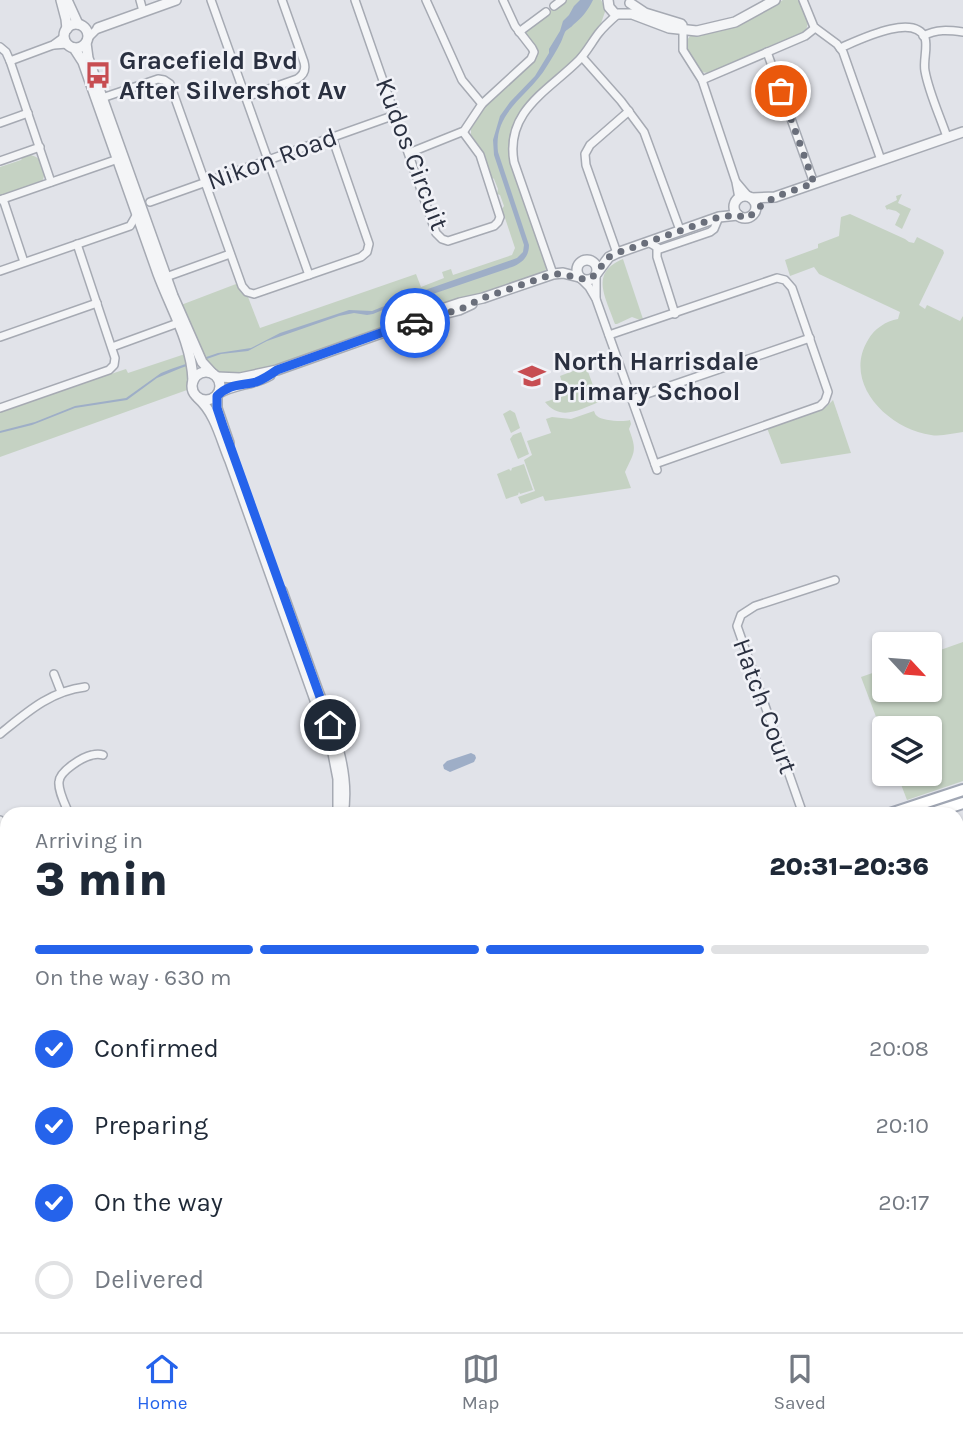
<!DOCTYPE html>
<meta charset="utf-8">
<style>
:root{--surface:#fff;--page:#f2f2f3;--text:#1f2937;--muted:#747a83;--line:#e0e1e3;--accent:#2563eb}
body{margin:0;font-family:Karla,sans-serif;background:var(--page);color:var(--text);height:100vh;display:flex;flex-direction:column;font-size:26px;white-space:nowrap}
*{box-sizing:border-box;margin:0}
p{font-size:23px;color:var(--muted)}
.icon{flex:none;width:38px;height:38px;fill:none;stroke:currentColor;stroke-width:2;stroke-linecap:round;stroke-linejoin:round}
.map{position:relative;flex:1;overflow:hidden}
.panel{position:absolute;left:0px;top:807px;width:964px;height:527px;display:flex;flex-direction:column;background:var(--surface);border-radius:21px 21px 0 0;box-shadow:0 2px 5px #0004}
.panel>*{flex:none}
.needle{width:46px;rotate:116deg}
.fabs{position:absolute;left:872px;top:632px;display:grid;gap:14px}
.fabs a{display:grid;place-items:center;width:70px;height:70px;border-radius:7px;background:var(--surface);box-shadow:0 2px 5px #0004;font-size:35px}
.pin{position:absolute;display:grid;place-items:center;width:60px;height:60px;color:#fff;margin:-30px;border:4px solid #fff;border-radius:50%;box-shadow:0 2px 7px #0007}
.courier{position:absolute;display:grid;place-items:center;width:70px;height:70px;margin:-35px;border:5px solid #2563eb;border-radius:50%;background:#fff;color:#222;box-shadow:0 2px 9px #0007}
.summary em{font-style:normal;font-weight:800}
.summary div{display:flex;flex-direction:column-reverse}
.summary{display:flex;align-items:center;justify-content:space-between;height:119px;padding:0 35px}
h1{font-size:46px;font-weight:800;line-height:52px}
.bar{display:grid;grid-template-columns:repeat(4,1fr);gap:10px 7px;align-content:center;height:84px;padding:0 35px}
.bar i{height:9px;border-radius:5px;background:var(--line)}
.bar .active{background:var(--accent)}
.bar p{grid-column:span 4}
ol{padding:0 35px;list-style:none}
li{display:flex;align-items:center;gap:21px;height:77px}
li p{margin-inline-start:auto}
li .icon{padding:7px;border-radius:50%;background:var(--accent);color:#fff;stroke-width:4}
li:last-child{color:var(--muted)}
li i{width:38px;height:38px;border:4px solid var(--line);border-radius:50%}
.tabs{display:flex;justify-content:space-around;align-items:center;height:98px;border-top:2px solid var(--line);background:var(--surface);font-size:19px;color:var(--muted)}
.tabs a{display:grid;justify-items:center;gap:4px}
.tabs .active{color:var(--accent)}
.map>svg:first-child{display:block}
</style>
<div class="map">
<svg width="963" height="1332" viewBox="0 0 963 1332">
<rect width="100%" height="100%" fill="#e1e3e9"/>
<!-- green -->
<g fill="#c5d2c3">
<path d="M567,0H601L606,9L599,29L581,53L563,71L523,109L516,121L511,135V160L548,267L542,274L251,375C235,374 221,377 208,367L181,305L236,284L248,297L260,328L416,274L421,287L444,278L442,272L451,269L453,275L512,255L515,248L502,209L504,206L500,195L497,194L498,189L494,179L491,177L481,150L471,136V129L488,103L535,60C539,46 527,42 526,31L547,13Z"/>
<path d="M783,0H800C804,11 813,23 803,34L708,73L700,72C693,61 680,48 690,36L721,31L735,26Z"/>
<path d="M29,155C43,156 49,172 41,183L0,197V167L21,160L23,157Z"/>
<path d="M902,194L898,203L911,209L902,229L895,225L900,214L896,211L888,209L887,210L885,206L897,200L896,196Z"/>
<path d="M850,214L905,239L909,242L914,243L917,237L943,250L944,253L919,305L925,309L927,305L960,321L963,316V432C953,433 941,437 931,435C888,429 842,383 868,340C874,329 886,321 898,319L900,312L819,274L814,267L790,276L785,260L818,248V244L839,236L841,217Z"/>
<path d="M623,259L643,319L640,320L632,317L617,324H615C606,297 589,273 623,259Z"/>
<path d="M185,354C191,371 187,374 187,390L0,457V411L126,369L128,373Z"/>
<path d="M586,366L599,402C580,409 561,422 545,402L566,395L560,376Z"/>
<path d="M833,400L851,453L781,464L767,428L826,407Z"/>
<path d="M510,410L515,413L520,428L511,433L503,414Z"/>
<path d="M594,411C595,413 595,415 597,416C602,421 624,422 630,420L631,424L629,429C637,451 635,451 625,472L631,488L545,501L543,496L521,504L518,497L535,491L524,460L532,455L527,441L551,433L546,419L552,417L571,419Z"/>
<path d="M521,432L529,454L518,459L510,439L513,435Z"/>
<path d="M524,464L533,490L520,494L519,492L518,495L506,499L497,474L509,469L511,471L512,468Z"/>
<path d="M963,642V781L907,800L897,774H929V728H884V738L861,677L884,669V690H929V654Z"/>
<path d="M957,858L963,860V1332H768L762,1327L957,1326Z"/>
<path d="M7,1119V1326H328L329,1332H0V1121Z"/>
<path d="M358,1327V1326L564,1327L549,1332H360Z"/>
</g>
<!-- water -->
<g fill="#9eaec7">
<path d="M580,0H593C588,10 582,18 573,25C572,27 566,30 565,32C564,34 562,40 561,42C557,50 552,58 547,66C529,97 493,110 498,152L529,245C529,257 522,263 512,267L424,297L402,302L373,314L367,315L354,313L339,316L267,341L248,351L221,354L181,368L157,378L127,400L75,408L32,425L0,433V431L35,422L75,406L126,398L161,373L171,369L218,353L251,348L280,333L349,310L372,311L402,299L422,293L425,290L517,258L523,252L524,245L494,155L493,140L500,116L510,102L535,76L549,53V49L560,31L563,21L569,15L574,6Z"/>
<path d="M471,753L475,755L476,758L474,762L450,772L444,769L443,765L447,761Z"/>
<path d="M957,1271L963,1287V1332H944L942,1327L957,1326Z"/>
</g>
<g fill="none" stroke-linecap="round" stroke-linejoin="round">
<!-- stream -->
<path stroke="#9eaec7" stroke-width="2" d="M908,1326L914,1332"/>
<defs>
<g id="minor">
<path d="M140,0L143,11"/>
<path d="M211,0L309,275"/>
<path d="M355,0L436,233L442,239L448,241L494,226L498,222L500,217L480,155L463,132"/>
<path d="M426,0L462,80L482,104"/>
<path d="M803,0L814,27L837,44L843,52L881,160"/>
<path d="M554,6L562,0"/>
<path d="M683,25V50L702,80L736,182L739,198"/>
<path d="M519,32L546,12"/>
<path d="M923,36C937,29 948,30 963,32"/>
<path d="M88,38L98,28"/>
<path d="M54,45L67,44"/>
<path d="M0,47L6,52L10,61L51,182"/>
<path d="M840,48C857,41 914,12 925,38C928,47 923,61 925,71C929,93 940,116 947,137"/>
<path d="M767,52L814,183"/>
<path d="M582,57L621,101L644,132L680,230"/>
<path d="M10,61L53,45L64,37"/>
<path d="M702,80L805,36L815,28"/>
<path d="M246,97L297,79C304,75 306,69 304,62L282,0"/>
<path d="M102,98L158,79L164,80L170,84L242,286L247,292L254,294L361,257L367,252L369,244L332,137"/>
<path d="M0,123L28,113"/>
<path d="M409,153L464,131L482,104L531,59L534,52L532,48L515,26L503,0"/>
<path d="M0,161L40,147"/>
<path d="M737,183L748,196"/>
<path d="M3,199L24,262"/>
<path d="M0,200L118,159"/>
<path d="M150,202L395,115"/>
<path d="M648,242L660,249L710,232L714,229L719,217"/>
<path d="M657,248V257L675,314"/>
<path d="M617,253L586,165L585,154L590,145L629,111"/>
<path d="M0,271L130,226L137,214"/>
<path d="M553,274L514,162C505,111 548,91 579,60C586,53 592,42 598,34C604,26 611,20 618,14"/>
<path d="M596,275V298"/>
<path d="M166,277L230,254"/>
<path d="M581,279L589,287L596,299L657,470"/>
<path d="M609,335L777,278L785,280L792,288L828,392L825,401L820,406L655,464"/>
<path d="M0,337L97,303"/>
<path d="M112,347L178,323"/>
<path d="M632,399L810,338"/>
<path d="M0,408L109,370L114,365L115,358L77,244"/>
<path d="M54,674L61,692"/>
<path d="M0,734C26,713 50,691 85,687"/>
<path d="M69,814C65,804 58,791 59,782C59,771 83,757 92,755C96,754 100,754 103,755"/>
<path d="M803,814L737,626L741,615L755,606L835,580"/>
<path d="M0,820L7,840"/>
<path d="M0,928L7,925"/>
<path d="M0,1003L7,1002"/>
<path d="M0,1020L3,1031"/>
<path d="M754,1326L760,1332"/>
<path d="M577,1332L589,1328"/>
<path d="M642,1332L658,1326"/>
</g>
<g id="tertiary">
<path d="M61,0L66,19L67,29"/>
<path d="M67,0L78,24"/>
<path d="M608,0L609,7L615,14H632L669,28L697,31L735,22L775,0"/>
<path d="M630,3L645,13L681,24"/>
<circle cx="76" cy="36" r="12"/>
<path d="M98,28L176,0"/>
<path d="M86,43L88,58L173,296L202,362L212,373"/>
<path d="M74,48L83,62C108,133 133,204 158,274C171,309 192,343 193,381"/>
<circle cx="745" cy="207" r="11"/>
<path d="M752,198L775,197L963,132"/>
<circle cx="587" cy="270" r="10"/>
<path d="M597,273L609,257L617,253L719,217L738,215"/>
<path d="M443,314L459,310L472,304"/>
<circle cx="206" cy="386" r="14"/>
<path d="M217,377L240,378L277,370L404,325L436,311L460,303L483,298L553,274L563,273L579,277"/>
<path d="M219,393C236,383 253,385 270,375"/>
<path d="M217,396V408L229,443"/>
<path d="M198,398C216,414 221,440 230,461L332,748L338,779V814"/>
<path d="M282,591C293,622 304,653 315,683C330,724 351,769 343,814"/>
</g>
<g id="primary">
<path d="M890,814L963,790"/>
<path d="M929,814L963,803"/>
<path d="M0,1096L7,1094"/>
<path d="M0,1109L7,1107"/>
<path d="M336,1326L338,1332"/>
<path d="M348,1326L350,1332"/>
</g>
</defs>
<!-- minor casing -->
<use href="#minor" stroke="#a6aab3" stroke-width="10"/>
<!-- tertiary casing -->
<use href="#tertiary" stroke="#a6aab3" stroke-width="12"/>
<!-- primary casing -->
<use href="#primary" stroke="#a1a7b4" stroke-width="14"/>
<!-- minor -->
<use href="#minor" stroke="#f4f5f7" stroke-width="7"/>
<!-- tertiary -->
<use href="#tertiary" stroke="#f4f5f7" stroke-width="9"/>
<!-- primary -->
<use href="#primary" stroke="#fff" stroke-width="10"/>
</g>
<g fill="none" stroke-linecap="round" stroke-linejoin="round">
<!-- done -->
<path stroke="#6a6f7b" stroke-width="7" stroke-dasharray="0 12.6" d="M415,323L446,313L459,310L483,298L553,274C568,273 580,281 591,279L609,257L617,253L719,217L738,215L744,218L750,217L756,209L775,197L814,183L781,91"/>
<!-- route -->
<path stroke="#2563eb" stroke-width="9" d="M330,725L223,426L217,408V396C230,383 241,386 256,382C264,379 270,375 277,370L406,324L415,323"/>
</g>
<!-- icons -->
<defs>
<symbol id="bus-bare" viewBox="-9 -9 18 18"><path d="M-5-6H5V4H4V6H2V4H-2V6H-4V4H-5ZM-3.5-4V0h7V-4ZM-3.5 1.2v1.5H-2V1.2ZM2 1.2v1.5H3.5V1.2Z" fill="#c74d52" stroke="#f1f2f7" stroke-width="2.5" paint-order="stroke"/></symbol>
<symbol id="school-bare" viewBox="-9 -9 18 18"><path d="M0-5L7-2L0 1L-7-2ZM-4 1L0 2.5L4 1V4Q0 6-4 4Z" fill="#c74d52" stroke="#f1f2f7" stroke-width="2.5" paint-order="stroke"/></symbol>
</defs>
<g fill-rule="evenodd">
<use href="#bus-bare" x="79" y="56" width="38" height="38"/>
<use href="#school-bare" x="513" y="357" width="38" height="38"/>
</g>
<g text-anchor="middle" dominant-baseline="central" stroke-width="5" stroke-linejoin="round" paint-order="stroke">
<!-- poi labels -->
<g font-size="26" font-weight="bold" fill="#2a3040" stroke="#f1f2f7" text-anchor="start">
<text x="119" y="60">Gracefield Bvd<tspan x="119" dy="30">After Silvershot Av</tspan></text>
<text x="553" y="361">North Harrisdale<tspan x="553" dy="30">Primary School</tspan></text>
</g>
<!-- street labels -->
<g font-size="26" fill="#2a3040" stroke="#f1f2f7">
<text transform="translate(412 154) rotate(69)">Kudos Circuit</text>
<text transform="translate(272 159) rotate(-20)">Nikon Road</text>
<text transform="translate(765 706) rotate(70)">Hatch Court</text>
</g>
</g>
</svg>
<div class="fabs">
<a><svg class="needle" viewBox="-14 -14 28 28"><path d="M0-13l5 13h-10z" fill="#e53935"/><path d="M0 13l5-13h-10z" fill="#747a83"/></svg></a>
<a><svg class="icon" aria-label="layers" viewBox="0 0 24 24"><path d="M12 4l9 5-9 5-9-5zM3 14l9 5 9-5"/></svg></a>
</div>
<div class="pin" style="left:781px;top:91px;background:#ea580c"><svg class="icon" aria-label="bag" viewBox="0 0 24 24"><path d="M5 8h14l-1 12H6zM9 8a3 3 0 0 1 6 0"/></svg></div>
<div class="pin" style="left:330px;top:725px;background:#1f2937"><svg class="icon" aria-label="home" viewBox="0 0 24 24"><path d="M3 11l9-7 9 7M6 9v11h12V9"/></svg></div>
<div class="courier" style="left:415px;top:323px"><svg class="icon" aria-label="car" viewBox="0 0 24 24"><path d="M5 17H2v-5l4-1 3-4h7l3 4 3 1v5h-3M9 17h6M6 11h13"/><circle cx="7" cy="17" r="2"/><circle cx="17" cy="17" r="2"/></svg></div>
<section class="panel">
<div class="summary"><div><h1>3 min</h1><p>Arriving in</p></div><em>20:31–20:36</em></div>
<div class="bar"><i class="active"></i><i class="active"></i><i class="active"></i><i></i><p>On the way · 630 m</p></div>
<ol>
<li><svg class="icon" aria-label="check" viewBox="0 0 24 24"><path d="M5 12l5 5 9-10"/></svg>Confirmed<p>20:08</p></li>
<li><svg class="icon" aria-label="check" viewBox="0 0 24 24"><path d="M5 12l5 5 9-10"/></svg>Preparing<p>20:10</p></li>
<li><svg class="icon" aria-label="check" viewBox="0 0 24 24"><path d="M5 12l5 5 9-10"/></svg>On the way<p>20:17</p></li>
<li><i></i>Delivered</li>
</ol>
</section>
</div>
<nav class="tabs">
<a class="active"><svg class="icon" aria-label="home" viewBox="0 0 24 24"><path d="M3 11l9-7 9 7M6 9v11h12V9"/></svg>Home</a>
<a><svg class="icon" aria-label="map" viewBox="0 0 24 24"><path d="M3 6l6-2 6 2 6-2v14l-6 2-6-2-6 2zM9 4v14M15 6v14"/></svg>Map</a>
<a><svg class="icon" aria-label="saved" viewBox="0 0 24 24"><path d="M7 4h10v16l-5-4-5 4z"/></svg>Saved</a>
</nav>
